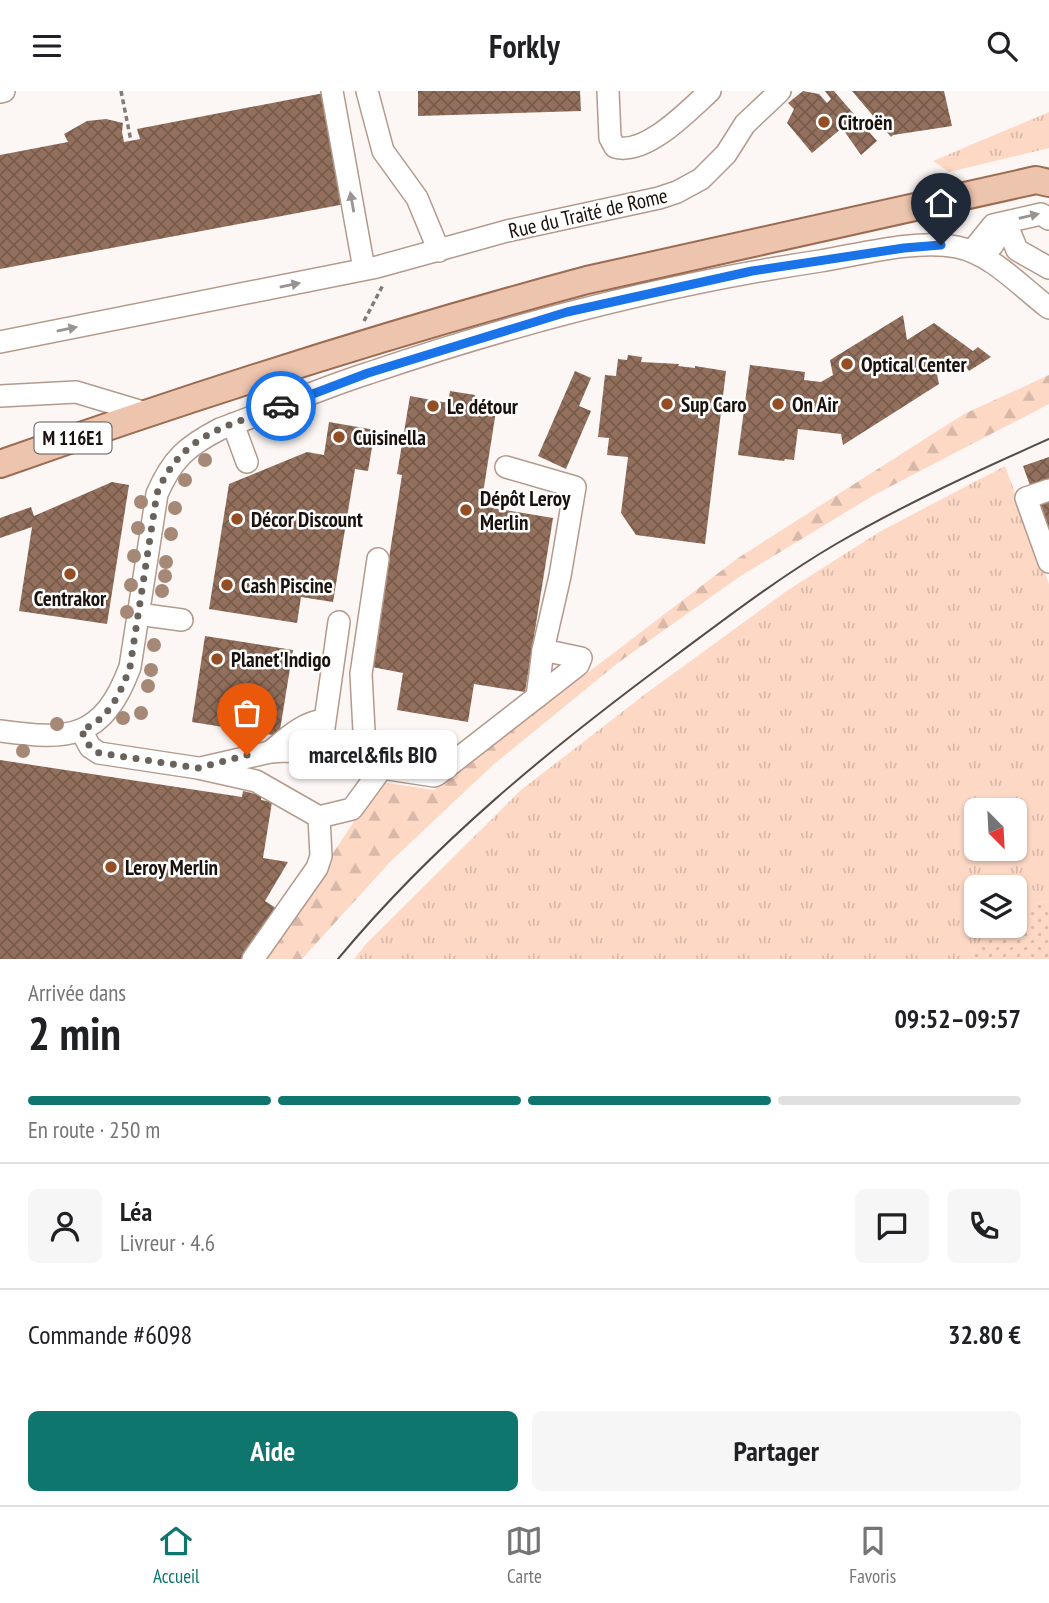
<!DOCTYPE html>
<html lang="fr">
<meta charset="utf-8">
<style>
:root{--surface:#fff;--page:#f6f6f6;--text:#202124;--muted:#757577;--line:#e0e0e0;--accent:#0f766e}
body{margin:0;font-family:"PT Sans Narrow",sans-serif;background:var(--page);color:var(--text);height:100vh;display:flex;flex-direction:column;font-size:26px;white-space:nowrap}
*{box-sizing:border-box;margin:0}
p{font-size:23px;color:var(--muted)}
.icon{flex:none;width:38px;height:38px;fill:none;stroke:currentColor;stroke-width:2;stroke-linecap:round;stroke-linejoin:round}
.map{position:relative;height:868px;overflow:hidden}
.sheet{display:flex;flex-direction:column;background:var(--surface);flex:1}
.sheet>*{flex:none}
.needle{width:46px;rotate:156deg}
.fabs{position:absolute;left:964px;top:707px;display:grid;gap:14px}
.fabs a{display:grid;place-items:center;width:63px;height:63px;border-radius:10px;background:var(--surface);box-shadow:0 2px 5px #0004;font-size:35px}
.pin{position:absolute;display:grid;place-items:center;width:60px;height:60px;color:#fff;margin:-72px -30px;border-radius:50% 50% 50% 0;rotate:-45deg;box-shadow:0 0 7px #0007}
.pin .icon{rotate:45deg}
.courier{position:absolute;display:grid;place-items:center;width:70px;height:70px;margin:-35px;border:5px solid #1a73e8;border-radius:50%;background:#fff;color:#222;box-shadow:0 2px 9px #0007}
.bubble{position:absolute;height:49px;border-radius:10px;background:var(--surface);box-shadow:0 2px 5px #0004;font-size:23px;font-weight:700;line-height:49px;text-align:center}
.head em{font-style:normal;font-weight:700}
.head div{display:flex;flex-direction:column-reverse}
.head{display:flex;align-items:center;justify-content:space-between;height:119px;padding:0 28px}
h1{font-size:46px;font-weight:700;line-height:52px}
.bar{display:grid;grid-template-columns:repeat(4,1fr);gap:10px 7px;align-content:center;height:84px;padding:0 28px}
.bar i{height:9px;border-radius:5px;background:var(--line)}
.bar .current{background:var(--accent)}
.bar p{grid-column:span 4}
.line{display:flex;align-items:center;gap:18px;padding:0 28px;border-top:2px solid var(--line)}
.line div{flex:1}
.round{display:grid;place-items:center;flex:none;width:74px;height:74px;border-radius:10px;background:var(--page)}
.action{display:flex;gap:14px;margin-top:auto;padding:14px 28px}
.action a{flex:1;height:80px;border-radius:10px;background:var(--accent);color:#fff;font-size:28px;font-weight:700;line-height:80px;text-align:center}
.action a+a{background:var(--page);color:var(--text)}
header{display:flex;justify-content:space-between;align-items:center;height:91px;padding:0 28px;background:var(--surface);font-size:32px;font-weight:700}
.tabs{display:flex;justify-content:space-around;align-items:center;height:98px;border-top:2px solid var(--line);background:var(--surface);font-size:19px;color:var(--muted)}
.tabs a{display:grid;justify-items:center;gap:4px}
.tabs .current{color:var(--accent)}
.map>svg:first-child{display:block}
</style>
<header><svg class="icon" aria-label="menu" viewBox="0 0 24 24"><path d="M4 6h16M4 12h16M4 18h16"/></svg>Forkly<svg class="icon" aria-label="search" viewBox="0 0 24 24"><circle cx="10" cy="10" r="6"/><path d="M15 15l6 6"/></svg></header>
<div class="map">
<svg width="1049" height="868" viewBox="0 0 1049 868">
<defs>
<pattern id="grass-tufts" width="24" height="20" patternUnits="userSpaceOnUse" patternTransform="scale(1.75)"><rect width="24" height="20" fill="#fdd8c5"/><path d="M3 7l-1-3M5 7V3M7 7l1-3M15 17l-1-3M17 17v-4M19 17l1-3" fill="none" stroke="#d8b8a8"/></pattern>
<pattern id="forest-firs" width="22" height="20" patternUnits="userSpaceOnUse" patternTransform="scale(1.75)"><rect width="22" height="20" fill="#fdd8c5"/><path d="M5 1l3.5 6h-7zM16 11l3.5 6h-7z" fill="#d8b8a8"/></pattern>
<pattern id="park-dots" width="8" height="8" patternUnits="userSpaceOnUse" patternTransform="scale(1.75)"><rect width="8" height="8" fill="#fdd8c5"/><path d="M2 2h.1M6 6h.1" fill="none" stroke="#d8b8a8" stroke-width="1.8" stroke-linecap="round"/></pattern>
<pattern id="building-cross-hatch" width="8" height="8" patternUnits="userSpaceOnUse" patternTransform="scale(1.75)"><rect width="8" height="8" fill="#93705d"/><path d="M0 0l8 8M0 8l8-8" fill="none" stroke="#775b4b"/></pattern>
</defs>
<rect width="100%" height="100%" fill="#fcf7f4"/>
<!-- grass -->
<g fill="url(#grass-tufts)" fill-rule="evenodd">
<path d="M1049,21V57L949,81L933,70Z"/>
<path d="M1005,375L1049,493V810L1015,818V796H976V835H991L969,868H354L366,853L521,699L648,601L788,499L881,440ZM976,719H1015V758H976Z"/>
</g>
<!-- forest -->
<path fill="url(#forest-firs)" d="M1049,284V313L874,404L742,484L619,571L493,674L390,771L302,868H263L380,691L434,699L738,467L964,323Z"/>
<!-- park -->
<path fill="url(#park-dots)" d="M1049,810V868H969L991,835H1015V818Z"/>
<!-- building -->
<g fill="url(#building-cross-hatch)">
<path d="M418,0H580L581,20L418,25Z"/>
<path d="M803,0L819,3L827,12L831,8L825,0H834L877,50L861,64L842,37L812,62L787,32L794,18L788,12Z"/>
<path d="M852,0H944L952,35L893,44L891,46Z"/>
<path d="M324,2L345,113L0,178V64L68,51L64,43L87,30L106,28L123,32L122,41L124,51L140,48L137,38Z"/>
<path d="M903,224L907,249L934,232L973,260L978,256L991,266L969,280L961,268L937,283L939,293L843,354L841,343L798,338L794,369L785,368L784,370L738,364L750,274L805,281L804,289L821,291L833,284L830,269Z"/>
<path d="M628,264L642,266L641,271L679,273L678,275L695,277V275L726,280L705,453L636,444L621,422L628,366L607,364L609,347L598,346L605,284L616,285L618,268L627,269Z"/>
<path d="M575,280L591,287L579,315L591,320L566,378L538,365Z"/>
<path d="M450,300L475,304L476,316L496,320L481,415L553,427L525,601L474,593L468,631L397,619L403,582L372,576L402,384L397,383L410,305L448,312Z"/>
<path d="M329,331L375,339L368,380L355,378L333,511L301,506L297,532L209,518L229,393L307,361L324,364Z"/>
<path d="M1049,366V390L1031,397L1023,375Z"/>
<path d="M112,391L129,394L107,533L19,520L32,436L0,447V427L31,416L34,425Z"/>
<path d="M1049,405V443L1037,409Z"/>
<path d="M205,545L293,559L279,645L192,631Z"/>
<path d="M0,669L242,706L243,700L261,704V709L272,711L263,767L288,771L265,810L279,819L247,868H0Z"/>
</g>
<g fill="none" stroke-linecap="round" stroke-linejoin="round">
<defs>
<g id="minor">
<path d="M332,0L364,178"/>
<path d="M367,0L383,60L417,107L439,160"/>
<path d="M608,0L610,47L615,56C646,65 689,19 710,0"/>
<path d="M0,1L4,0"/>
<path d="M992,155L997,147L1003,143L1011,144L1017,159L1049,177"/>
<path d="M972,160L993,134L1041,123L1049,128"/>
<path d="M0,251L377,176L507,140L659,107L677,101L701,88L726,63L745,33L780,0"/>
<path d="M0,305L76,301L146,322"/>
<path d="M233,333L247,371"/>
<path d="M1049,399L1026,407L1049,471"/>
<path d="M378,468L361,583L365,659L382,677"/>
<path d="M138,523L182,529"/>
<path d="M537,606L543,559"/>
<path d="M81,639L90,656L99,662L198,677L256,690L319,726L321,765L317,777L253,868"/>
<path d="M0,640C70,650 103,648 130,576L157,403C172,368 187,355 220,338C270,320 318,298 369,282C516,232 667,193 820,170C862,163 916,148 957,156C992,163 1021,196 1049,217"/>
<path d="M270,661C287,647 302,632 324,629"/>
<path d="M201,677L270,661L286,660L320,665L339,531"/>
<path d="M319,726L352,718L382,677L434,685L438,683L578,574L581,567L543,559L560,485L575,396L506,376"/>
</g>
<path id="major" d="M0,373C193,305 389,242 587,189L1036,89L1049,92"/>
</defs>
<!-- minor casing -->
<use href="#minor" stroke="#b39a8d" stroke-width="24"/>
<!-- major casing -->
<use href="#major" stroke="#9b6b52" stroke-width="30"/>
<!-- path -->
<g stroke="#827b77" stroke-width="3.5" stroke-dasharray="5 3.5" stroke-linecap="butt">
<path d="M121,0L131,50"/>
<path d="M364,230L383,194"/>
</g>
<!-- minor -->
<use href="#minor" stroke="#fff" stroke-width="21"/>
<!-- major -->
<use href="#major" stroke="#edc4ae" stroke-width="26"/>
<!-- tram -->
<path stroke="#544c47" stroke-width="2" d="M338,868C434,752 551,657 671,568C725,528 778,487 836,453C905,413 977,380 1049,348"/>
</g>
<!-- trees -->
<g fill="#a58876">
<circle cx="205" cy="369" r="7"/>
<circle cx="185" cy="389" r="7"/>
<circle cx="141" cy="411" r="7"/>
<circle cx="175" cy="417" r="7"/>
<circle cx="138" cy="437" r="7"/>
<circle cx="171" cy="443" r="7"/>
<circle cx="134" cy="465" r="7"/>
<circle cx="166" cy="471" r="7"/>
<circle cx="165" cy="485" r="7"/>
<circle cx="131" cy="494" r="7"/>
<circle cx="162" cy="500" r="7"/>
<circle cx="127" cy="521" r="7"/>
<circle cx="154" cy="554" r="7"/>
<circle cx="151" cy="579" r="7"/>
<circle cx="148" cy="595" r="7"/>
<circle cx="141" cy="622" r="7"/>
<circle cx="123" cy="627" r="7"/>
<circle cx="57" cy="633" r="7"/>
<circle cx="23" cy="660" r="7"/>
</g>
<!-- one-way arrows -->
<defs><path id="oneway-solid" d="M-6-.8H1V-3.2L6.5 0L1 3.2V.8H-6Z" transform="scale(1.75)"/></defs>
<g fill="#989492">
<use href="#oneway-solid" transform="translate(352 111) rotate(-100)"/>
<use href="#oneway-solid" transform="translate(1029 125) rotate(-13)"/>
<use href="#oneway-solid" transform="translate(290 194) rotate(-11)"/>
<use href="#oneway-solid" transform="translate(67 238) rotate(-11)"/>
</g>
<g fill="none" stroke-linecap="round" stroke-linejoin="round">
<!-- done -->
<path stroke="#69625d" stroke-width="7" stroke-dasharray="0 12.6" d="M247,664L198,677L99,662L90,656L81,639C109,629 121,601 130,576L157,402C182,343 225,336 281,315"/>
<!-- route -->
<path stroke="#1a73e8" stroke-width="9" d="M281,315L368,282L567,221L752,180L904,157L941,154"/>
</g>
<!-- markers -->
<g fill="#934e24" stroke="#fff" stroke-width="2.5">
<circle cx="824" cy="31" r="7"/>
<circle cx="847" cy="273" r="7"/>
<circle cx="667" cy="313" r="7"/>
<circle cx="778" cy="313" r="7"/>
<circle cx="433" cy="315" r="7"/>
<circle cx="339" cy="346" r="7"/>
<circle cx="466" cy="419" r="7"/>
<circle cx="237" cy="428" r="7"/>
<circle cx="70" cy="483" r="7"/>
<circle cx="227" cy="494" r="7"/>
<circle cx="217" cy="568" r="7"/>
<circle cx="111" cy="776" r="7"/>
</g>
<g text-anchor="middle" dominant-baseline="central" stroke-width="5" stroke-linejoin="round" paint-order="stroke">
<!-- shield labels -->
<rect fill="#fff" stroke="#5f5855" stroke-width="2" x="34.5" y="331.5" width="77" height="31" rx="5"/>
<g font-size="19" font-weight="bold" fill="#1a110c">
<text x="73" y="347">M 116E1</text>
</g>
<!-- poi labels -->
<g font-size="21" font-weight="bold" fill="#1a110c" stroke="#fff" text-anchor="start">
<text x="838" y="31">Citroën</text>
<text x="861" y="273">Optical Center</text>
<text x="681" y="313">Sup Caro</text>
<text x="792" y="313">On Air</text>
<text x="447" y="315">Le détour</text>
<text x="353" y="346">Cuisinella</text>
<text x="480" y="407">Dépôt Leroy<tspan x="480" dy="24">Merlin</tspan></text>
<text x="251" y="428">Décor Discount</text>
<text x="241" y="494">Cash Piscine</text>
<text x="70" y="507" text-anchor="middle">Centrakor</text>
<text x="231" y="568">Planet'Indigo</text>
<text x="125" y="776">Leroy Merlin</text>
</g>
<!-- street labels -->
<g font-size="21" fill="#1a110c" stroke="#fff">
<text transform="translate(588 122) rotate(-13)">Rue du Traité de Rome</text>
</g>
</g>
</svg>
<div class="fabs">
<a><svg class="needle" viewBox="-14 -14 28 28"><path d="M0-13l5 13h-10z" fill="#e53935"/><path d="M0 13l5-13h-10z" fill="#757577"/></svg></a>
<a><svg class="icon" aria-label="layers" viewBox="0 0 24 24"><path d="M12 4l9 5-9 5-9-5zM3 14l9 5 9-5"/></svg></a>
</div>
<div class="pin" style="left:247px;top:664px;background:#ea580c"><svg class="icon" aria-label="bag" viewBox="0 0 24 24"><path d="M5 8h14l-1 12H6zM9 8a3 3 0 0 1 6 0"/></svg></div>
<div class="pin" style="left:941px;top:154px;background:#1f2937"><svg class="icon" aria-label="home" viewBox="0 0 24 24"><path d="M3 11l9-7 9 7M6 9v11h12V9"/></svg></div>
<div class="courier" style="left:281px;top:315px"><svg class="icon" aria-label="car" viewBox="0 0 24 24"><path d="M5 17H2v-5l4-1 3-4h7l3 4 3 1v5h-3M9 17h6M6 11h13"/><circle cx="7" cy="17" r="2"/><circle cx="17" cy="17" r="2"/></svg></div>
<div class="bubble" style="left:289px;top:639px;width:168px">marcel&amp;fils BIO</div>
</div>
<section class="sheet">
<div class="head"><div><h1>2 min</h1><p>Arrivée dans</p></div><em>09:52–09:57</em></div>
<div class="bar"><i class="current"></i><i class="current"></i><i class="current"></i><i></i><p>En route · 250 m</p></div>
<div class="line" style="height:126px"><a class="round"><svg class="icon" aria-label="person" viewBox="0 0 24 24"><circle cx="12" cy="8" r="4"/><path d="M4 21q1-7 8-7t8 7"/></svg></a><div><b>Léa</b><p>Livreur · 4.6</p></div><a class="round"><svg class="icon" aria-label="chat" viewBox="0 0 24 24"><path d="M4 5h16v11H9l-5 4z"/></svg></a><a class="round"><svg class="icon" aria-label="phone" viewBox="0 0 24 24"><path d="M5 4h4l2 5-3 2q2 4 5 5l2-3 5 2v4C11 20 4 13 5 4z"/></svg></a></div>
<div class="line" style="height:91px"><div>Commande #6098</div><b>32.80 €</b></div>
<div class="action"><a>Aide</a><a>Partager</a></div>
</section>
<nav class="tabs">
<a class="current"><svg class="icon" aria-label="home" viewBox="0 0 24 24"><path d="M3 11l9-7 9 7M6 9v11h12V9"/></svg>Accueil</a>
<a><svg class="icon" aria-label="map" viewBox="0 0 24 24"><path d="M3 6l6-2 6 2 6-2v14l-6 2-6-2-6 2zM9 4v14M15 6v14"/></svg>Carte</a>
<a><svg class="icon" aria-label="saved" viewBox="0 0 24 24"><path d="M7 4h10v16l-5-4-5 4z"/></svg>Favoris</a>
</nav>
